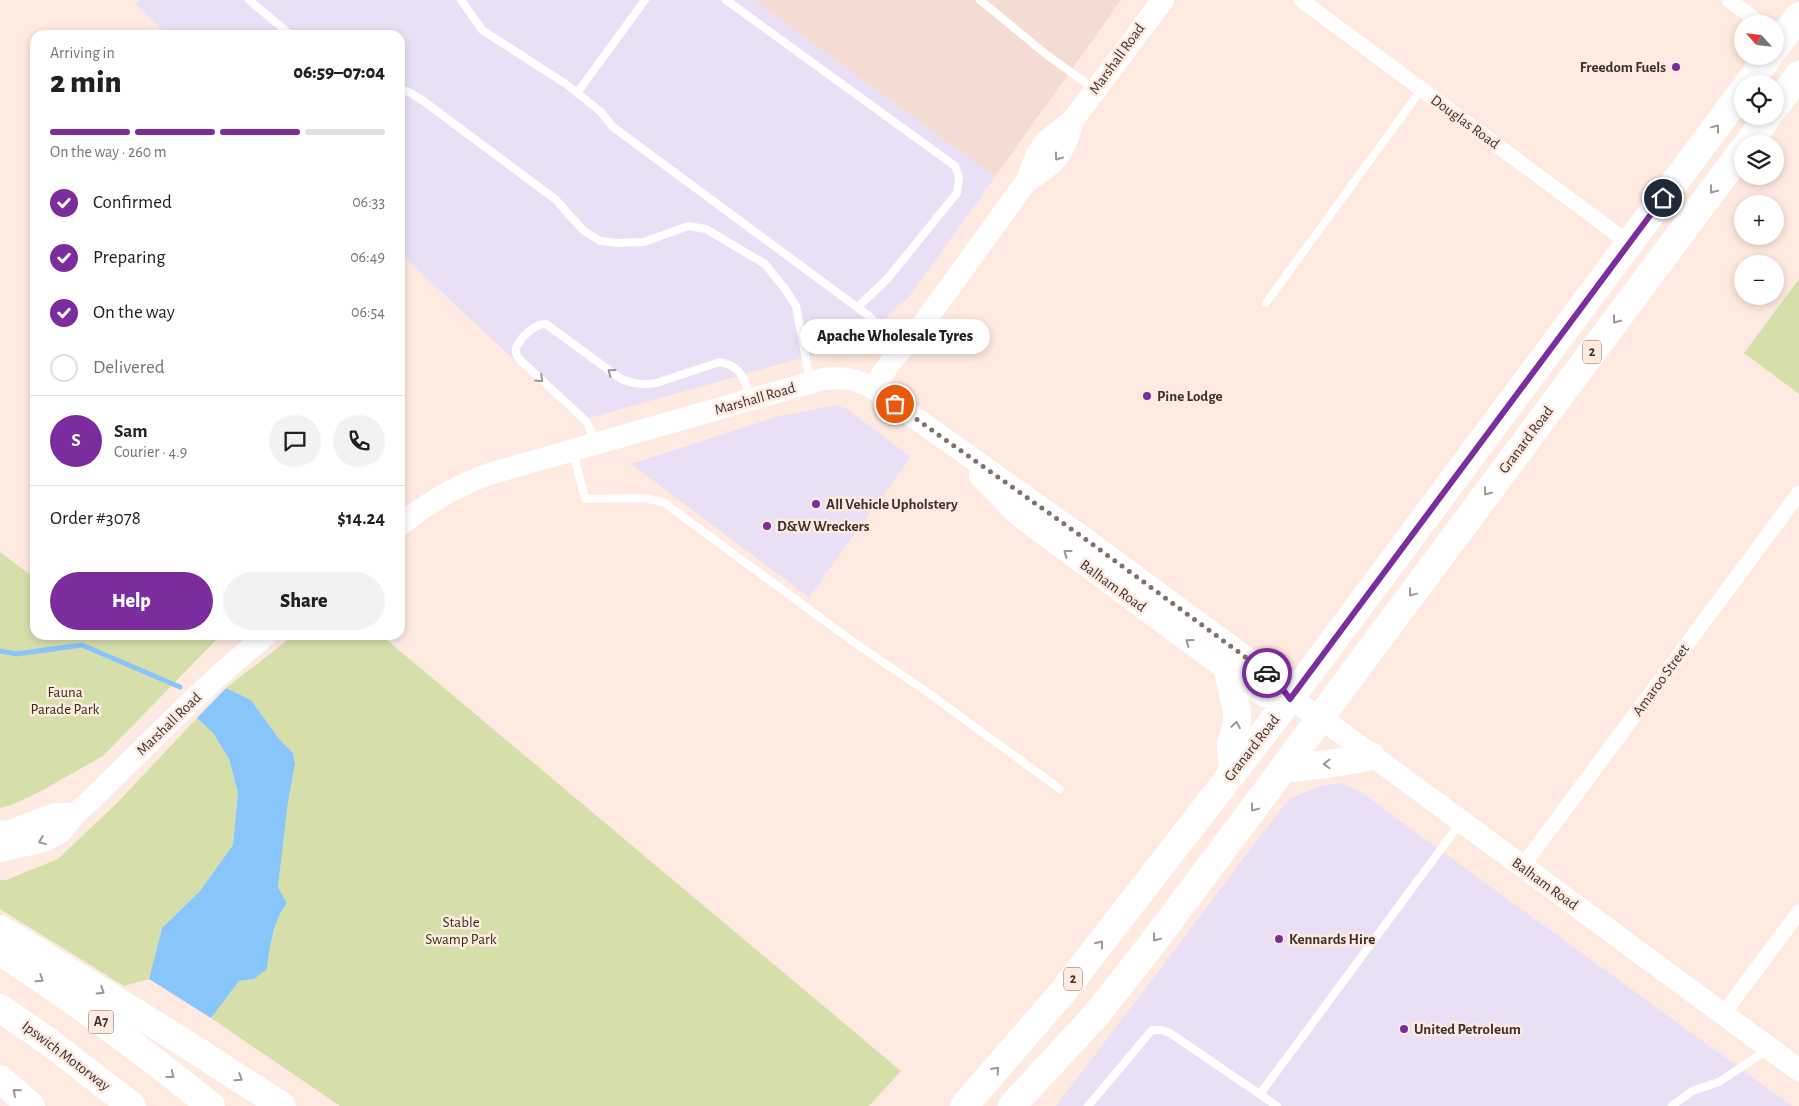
<!DOCTYPE html>
<meta charset="utf-8">
<style>
:root{--surface:#fff;--page:#f2f2f2;--text:#202124;--muted:#757577;--line:#e0e0e0;--accent:#7b2c9d}
body{margin:0;font-family:"Alegreya Sans",sans-serif;background:var(--page);color:var(--text);height:100vh;display:flex;flex-direction:column;font-size:19px;white-space:nowrap}
*{box-sizing:border-box;margin:0}
p{font-size:16px;color:var(--muted)}
.icon{flex:none;width:28px;height:28px;fill:none;stroke:currentColor;stroke-width:2;stroke-linecap:round;stroke-linejoin:round}
.map{position:relative;flex:1;overflow:hidden}
.side{position:absolute;left:30px;top:30px;width:375px;height:610px;display:flex;flex-direction:column;background:var(--surface);border-radius:15px;box-shadow:0 2px 8px #0003}
.side>*{flex:none}
.needle{width:32px;rotate:297deg}
.tools{position:absolute;left:1734px;top:15px;display:grid;gap:10px}
.tools a{display:grid;place-items:center;width:50px;height:50px;border-radius:50%;background:var(--surface);box-shadow:0 2px 8px #0003;font-size:25px}
.pin{position:absolute;display:grid;place-items:center;width:42px;height:42px;color:#fff;margin:-21px;border:2px solid #fff;border-radius:50%;box-shadow:0 1px 5px #0007}
.courier{position:absolute;display:grid;place-items:center;width:50px;height:50px;margin:-25px;border:4px solid #7b2c9d;border-radius:50%;background:#fff;color:#222;box-shadow:0 1px 6px #0007}
.bubble{position:absolute;height:35px;border-radius:18px;background:var(--surface);box-shadow:0 2px 8px #0003;font-size:16px;font-weight:800;line-height:35px;text-align:center}
.headline em{font-style:normal;font-weight:800}
.headline div{display:flex;flex-direction:column-reverse}
.headline{display:flex;align-items:center;justify-content:space-between;height:85px;padding:0 20px}
h1{font-size:32px;font-weight:800;line-height:38px}
.bar{display:grid;grid-template-columns:repeat(4,1fr);gap:8px 5px;align-content:center;height:60px;padding:0 20px}
.bar i{height:6px;border-radius:4px;background:var(--line)}
.bar .current{background:var(--accent)}
.bar p{grid-column:span 4}
.line{display:flex;align-items:center;gap:12px;padding:0 20px;border-top:1px solid var(--line)}
.line div{flex:1}
.round{display:grid;place-items:center;flex:none;width:52px;height:52px;border-radius:26px;background:var(--page)}
ol{padding:0 20px;list-style:none}
li{display:flex;align-items:center;gap:15px;height:55px}
li p{margin-inline-start:auto}
li .icon{padding:5px;border-radius:50%;background:var(--accent);color:#fff;stroke-width:4}
li:last-child{color:var(--muted)}
li i{width:28px;height:28px;border:2px solid var(--line);border-radius:50%}
.action{display:flex;gap:10px;margin-top:auto;padding:10px 20px}
.action a{flex:1;height:58px;border-radius:30px;background:var(--accent);color:#fff;font-size:20px;font-weight:800;line-height:58px;text-align:center}
.action a+a{background:var(--page);color:var(--text)}
.map>svg:first-child{display:block}
</style>
<div class="map">
<svg width="1799" height="1106" viewBox="0 0 1799 1106">
<rect width="100%" height="100%" fill="#ffeae1"/>
<!-- industrial -->
<g fill="#e9e0f6">
<path d="M139,0H754L995,177L909,297L862,338L837,348L579,421L400,253V35H168L136,5Z"/>
<path d="M836,405L847,409L911,457L809,597L631,464L776,417Z"/>
<path d="M1343,783L1362,793L1792,1106H1056L1288,800L1319,786Z"/>
</g>
<!-- education -->
<path fill="#f4dbd4" d="M754,0H1121L995,177Z"/>
<!-- green -->
<g fill="#d6dfaa">
<path d="M1799,279V394L1744,353Z"/>
<path d="M0,552L29,574L35,567V635H221L103,756L43,790L14,804L0,808Z"/>
<path d="M294,635H381L901,1071L869,1106H340L211,1018L239,981L254,979L267,968C270,946 273,922 287,903L278,887L288,802L295,764L293,753L280,740L251,700L226,688Z"/>
<path d="M197,718L213,733L229,759L238,793L233,845L200,891L162,928L149,979L124,986L0,909V880H6L58,859L117,803Z"/>
</g>
<!-- water -->
<path fill="#88c5fa" d="M226,688L251,700L280,740L293,753L295,764L288,802L278,887L287,903C273,921 270,946 267,969L254,979L239,981L211,1018L149,979L162,928L200,891L233,845L238,793L229,759L213,733L197,718Z"/>
<g fill="none" stroke-linecap="round" stroke-linejoin="round">
<!-- stream -->
<path stroke="#88c5fa" stroke-width="5" d="M0,651L16,654L82,645L180,687"/>
<!-- lane -->
<g stroke="#fff" stroke-width="8">
<path d="M249,0L291,35"/>
<path d="M461,0L482,30L566,84L601,112L613,127L869,316L898,349"/>
<path d="M726,0L955,166L959,177L957,193L888,278L858,307"/>
<path d="M980,0L1047,55L1093,88"/>
<path d="M400,89L407,91L422,100L555,199L583,230L600,241L619,243L644,242L688,226L706,229L765,264L785,289L796,306L810,381"/>
<path d="M577,93L645,0"/>
<path d="M1266,303L1421,90"/>
<path d="M595,441L587,422L519,359C517,356 515,352 516,348C520,338 535,323 546,324L621,379C634,384 643,385 656,383L720,362C742,366 744,380 751,397"/>
<path d="M573,452L585,499L644,498L663,502L852,641L927,692L1060,789"/>
<path d="M1260,1094L1461,822"/>
<path d="M1088,1106L1152,1030H1162L1170,1033L1277,1106"/>
<path d="M1672,1106L1692,1091L1719,1082L1767,1050"/>
</g>
<!-- street -->
<g stroke="#fff" stroke-width="15">
<path d="M1301,0L1629,243"/>
<path d="M1729,0L1761,24"/>
<path d="M1522,867L1799,493"/>
<path d="M1723,1014L1799,912"/>
</g>
<!-- secondary -->
<g stroke="#fff" stroke-width="22">
<path d="M1026,182C1055,165 1066,152 1073,120"/>
<path d="M873,388L892,360L923,324L1026,182L1037,154L1046,141L1073,120L1163,0"/>
<path d="M980,476L1019,516L1228,671L1264,696L1290,699"/>
<path d="M400,525C427,503 456,486 489,474L823,379C845,377 854,378 873,388L1084,538L1275,679L1290,699L1321,718L1799,1070"/>
<path d="M0,832L10,831L55,814H75"/>
<path d="M0,851L44,841L61,832L75,814L93,798L171,721L214,680L266,635"/>
</g>
<!-- highway -->
<g stroke="#fff" stroke-width="28">
<path d="M1775,48L1799,16"/>
<path d="M1748,84L1769,56"/>
<path d="M1775,107L1799,75"/>
<path d="M1748,144L1768,116"/>
<path d="M1228,671L1237,711V726L1231,744L1233,773"/>
<path d="M1283,769C1313,766 1342,763 1371,756"/>
<path d="M0,929L183,1042L282,1106"/>
<path d="M0,952C73,998 144,1052 211,1106"/>
<path d="M0,1008L49,1042L132,1106"/>
<path d="M0,1079L31,1106"/>
<path d="M964,1106L1061,994L1290,699L1742,92"/>
<path d="M1012,1106L1096,1015L1152,944L1283,769L1351,676L1742,151"/>
</g>
</g>
<!-- one-way arrows -->
<defs><path id="oneway-chevron" d="M-2-3.5L2.5 0L-2 3.5" fill="none" stroke-width="1.6" stroke-linecap="round" stroke-linejoin="round" transform="scale(1.25)"/></defs>
<g stroke="#9d9896">
<use href="#oneway-chevron" transform="translate(1716 128) rotate(-53)"/>
<use href="#oneway-chevron" transform="translate(1058 157) rotate(126)"/>
<use href="#oneway-chevron" transform="translate(1713 190) rotate(127)"/>
<use href="#oneway-chevron" transform="translate(1616 320) rotate(127)"/>
<use href="#oneway-chevron" transform="translate(611 372) rotate(-144)"/>
<use href="#oneway-chevron" transform="translate(540 379) rotate(43)"/>
<use href="#oneway-chevron" transform="translate(1487 492) rotate(127)"/>
<use href="#oneway-chevron" transform="translate(1067 553) rotate(-143)"/>
<use href="#oneway-chevron" transform="translate(1412 593) rotate(127)"/>
<use href="#oneway-chevron" transform="translate(1189 642) rotate(-144)"/>
<use href="#oneway-chevron" transform="translate(1236 725) rotate(-81)"/>
<use href="#oneway-chevron" transform="translate(1327 764) rotate(178)"/>
<use href="#oneway-chevron" transform="translate(1254 808) rotate(127)"/>
<use href="#oneway-chevron" transform="translate(42 841) rotate(158)"/>
<use href="#oneway-chevron" transform="translate(1156 938) rotate(127)"/>
<use href="#oneway-chevron" transform="translate(1100 944) rotate(-52)"/>
<use href="#oneway-chevron" transform="translate(40 979) rotate(34)"/>
<use href="#oneway-chevron" transform="translate(101 991) rotate(32)"/>
<use href="#oneway-chevron" transform="translate(996 1070) rotate(-49)"/>
<use href="#oneway-chevron" transform="translate(171 1075) rotate(38)"/>
<use href="#oneway-chevron" transform="translate(239 1078) rotate(33)"/>
<use href="#oneway-chevron" transform="translate(16 1092) rotate(-139)"/>
</g>
<g fill="none" stroke-linecap="round" stroke-linejoin="round">
<!-- done -->
<path stroke="#80726c" stroke-width="5" stroke-dasharray="0 9" d="M895,404L1084,538L1267,673"/>
<!-- route -->
<path stroke="#7b2c9d" stroke-width="6" d="M1267,673L1275,679L1290,699L1663,198"/>
</g>
<!-- markers -->
<g fill="#7b2c9d" stroke="#ffeae1" stroke-width="2">
<circle cx="1676" cy="67" r="5"/>
<circle cx="1147" cy="396" r="5"/>
<circle cx="816" cy="504" r="5"/>
<circle cx="767" cy="526" r="5"/>
<circle cx="1279" cy="939" r="5"/>
<circle cx="1404" cy="1029" r="5"/>
</g>
<g text-anchor="middle" dominant-baseline="central" stroke-width="5" stroke-linejoin="round" paint-order="stroke">
<!-- shield labels -->
<g fill="#ffeae1" stroke="#766863" stroke-width="1">
<rect x="1583" y="340.5" width="18" height="23" rx="4"/>
<rect x="1064" y="967.5" width="18" height="23" rx="4"/>
<rect x="88.5" y="1010.5" width="25" height="23" rx="4"/>
</g>
<g font-size="14" font-weight="bold" fill="#3b312d">
<text x="1592" y="352">2</text>
<text x="1073" y="979">2</text>
<text x="101" y="1022">A7</text>
</g>
<!-- street labels -->
<g font-size="15" fill="#3b312d" stroke="#ffeae1">
<text transform="translate(1117 59) rotate(-54)">Marshall Road</text>
<text transform="translate(1465 122) rotate(36)">Douglas Road</text>
<text transform="translate(755 399) rotate(-16)">Marshall Road</text>
<text transform="translate(1526 440) rotate(-53)">Granard Road</text>
<text transform="translate(1113 586) rotate(36)">Balham Road</text>
<text transform="translate(1661 680) rotate(-54)">Amaroo Street</text>
<text transform="translate(169 724) rotate(-44)">Marshall Road</text>
<text transform="translate(1252 748) rotate(-52)">Granard Road</text>
<text transform="translate(1545 884) rotate(36)">Balham Road</text>
<text transform="translate(66 1056) rotate(37)">Ipswich Motorway</text>
</g>
<!-- poi labels -->
<g font-size="15" font-weight="bold" fill="#3b312d" stroke="#ffeae1" text-anchor="start">
<text x="1666" y="67" text-anchor="end">Freedom Fuels</text>
<text x="1157" y="396">Pine Lodge</text>
<text x="826" y="504">All Vehicle Upholstery</text>
<text x="777" y="526">D&amp;W Wreckers</text>
<text x="1289" y="939">Kennards Hire</text>
<text x="1414" y="1029">United Petroleum</text>
</g>
<!-- park labels -->
<g font-size="15" fill="#2f3413" stroke="#ffeae1">
<text x="65" y="692">Fauna<tspan x="65" dy="17">Parade Park</tspan></text>
<text x="461" y="922">Stable<tspan x="461" dy="17">Swamp Park</tspan></text>
</g>
</g>
</svg>
<div class="tools">
<a><svg class="needle" viewBox="-14 -14 28 28"><path d="M0-13l5 13h-10z" fill="#e53935"/><path d="M0 13l5-13h-10z" fill="#757577"/></svg></a>
<a><svg class="icon" aria-label="locate" viewBox="0 0 24 24"><circle cx="12" cy="12" r="6"/><path d="M12 2v4M12 18v4M2 12h4M18 12h4"/></svg></a>
<a><svg class="icon" aria-label="layers" viewBox="0 0 24 24"><path d="M12 4l9 5-9 5-9-5zM3 14l9 5 9-5"/></svg></a>
<a>+</a>
<a>−</a>
</div>
<div class="pin" style="left:895px;top:404px;background:#ea580c"><svg class="icon" aria-label="bag" viewBox="0 0 24 24"><path d="M5 8h14l-1 12H6zM9 8a3 3 0 0 1 6 0"/></svg></div>
<div class="pin" style="left:1663px;top:198px;background:#1f2937"><svg class="icon" aria-label="home" viewBox="0 0 24 24"><path d="M3 11l9-7 9 7M6 9v11h12V9"/></svg></div>
<div class="courier" style="left:1267px;top:673px"><svg class="icon" aria-label="car" viewBox="0 0 24 24"><path d="M5 17H2v-5l4-1 3-4h7l3 4 3 1v5h-3M9 17h6M6 11h13"/><circle cx="7" cy="17" r="2"/><circle cx="17" cy="17" r="2"/></svg></div>
<div class="bubble" style="left:800px;top:319px;width:190px">Apache Wholesale Tyres</div>
<section class="side">
<div class="headline"><div><h1>2 min</h1><p>Arriving in</p></div><em>06:59–07:04</em></div>
<div class="bar"><i class="current"></i><i class="current"></i><i class="current"></i><i></i><p>On the way · 260 m</p></div>
<ol>
<li><svg class="icon" aria-label="check" viewBox="0 0 24 24"><path d="M5 12l5 5 9-10"/></svg>Confirmed<p>06:33</p></li>
<li><svg class="icon" aria-label="check" viewBox="0 0 24 24"><path d="M5 12l5 5 9-10"/></svg>Preparing<p>06:49</p></li>
<li><svg class="icon" aria-label="check" viewBox="0 0 24 24"><path d="M5 12l5 5 9-10"/></svg>On the way<p>06:54</p></li>
<li><i></i>Delivered</li>
</ol>
<div class="line" style="height:90px"><b class="round" style="background:var(--accent);color:#fff">S</b><div><b>Sam</b><p>Courier · 4.9</p></div><a class="round"><svg class="icon" aria-label="chat" viewBox="0 0 24 24"><path d="M4 5h16v11H9l-5 4z"/></svg></a><a class="round"><svg class="icon" aria-label="phone" viewBox="0 0 24 24"><path d="M5 4h4l2 5-3 2q2 4 5 5l2-3 5 2v4C11 20 4 13 5 4z"/></svg></a></div>
<div class="line" style="height:65px"><div>Order #3078</div><b>$14.24</b></div>
<div class="action"><a>Help</a><a>Share</a></div>
</section>
</div>
